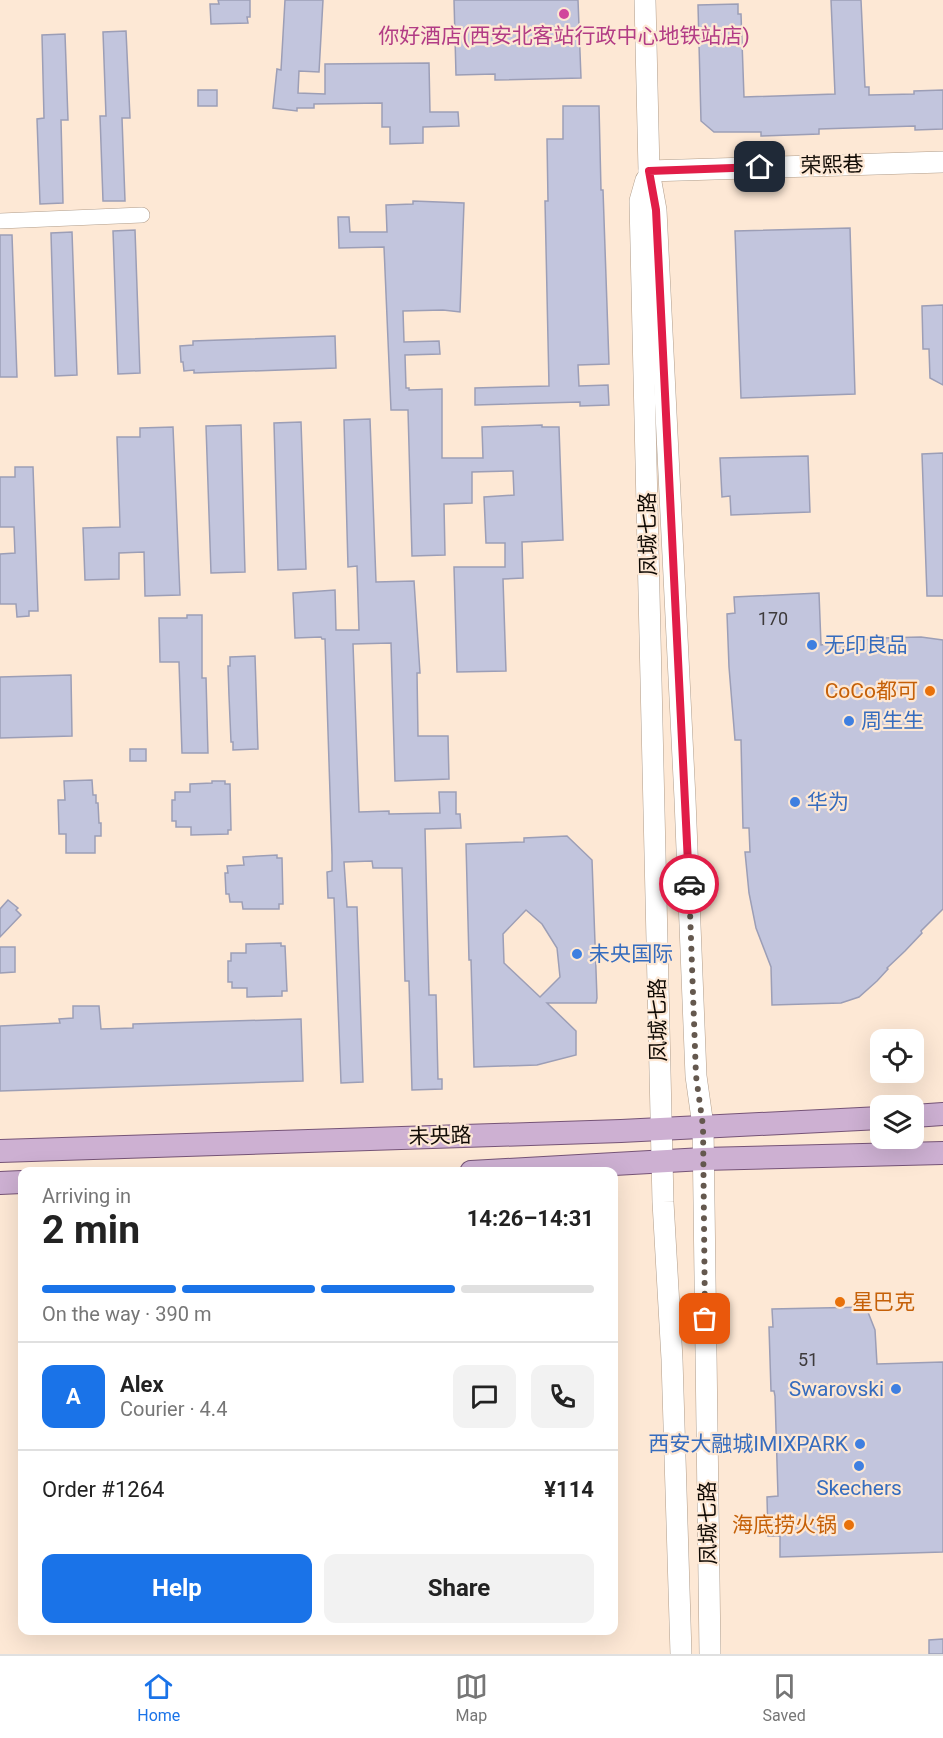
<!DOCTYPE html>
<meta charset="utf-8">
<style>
:root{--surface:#fff;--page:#f2f2f2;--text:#222;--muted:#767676;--line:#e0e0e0;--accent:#1a73e8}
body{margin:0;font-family:Roboto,"Noto Sans SC",sans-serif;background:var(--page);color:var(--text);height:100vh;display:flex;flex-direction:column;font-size:22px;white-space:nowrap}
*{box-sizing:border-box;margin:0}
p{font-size:20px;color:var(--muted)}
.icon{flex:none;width:33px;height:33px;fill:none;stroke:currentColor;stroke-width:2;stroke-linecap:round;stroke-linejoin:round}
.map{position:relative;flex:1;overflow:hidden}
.sheet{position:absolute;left:18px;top:1167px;width:600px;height:468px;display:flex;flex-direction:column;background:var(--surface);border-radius:12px;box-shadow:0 6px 24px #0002}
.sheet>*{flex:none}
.controls{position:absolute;left:870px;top:1029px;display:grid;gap:12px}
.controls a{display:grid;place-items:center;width:54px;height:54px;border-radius:12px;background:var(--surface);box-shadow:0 6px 24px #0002;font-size:30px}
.pin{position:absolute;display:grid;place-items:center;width:51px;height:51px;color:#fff;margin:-26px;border-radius:12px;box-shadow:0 3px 9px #0006}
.courier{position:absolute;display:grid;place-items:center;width:60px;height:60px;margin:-30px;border:4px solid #e11d48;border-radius:50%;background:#fff;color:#222;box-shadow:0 2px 8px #0007}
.summary em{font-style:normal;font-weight:700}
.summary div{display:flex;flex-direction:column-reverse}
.summary{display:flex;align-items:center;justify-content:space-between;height:102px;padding:0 24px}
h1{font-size:39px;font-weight:700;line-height:45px}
.bar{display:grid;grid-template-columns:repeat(4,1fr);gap:9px 6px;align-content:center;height:72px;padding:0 24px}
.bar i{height:8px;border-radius:4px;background:var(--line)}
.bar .on{background:var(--accent)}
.bar p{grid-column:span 4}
.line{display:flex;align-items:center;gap:15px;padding:0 24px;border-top:2px solid var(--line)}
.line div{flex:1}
.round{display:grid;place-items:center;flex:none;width:63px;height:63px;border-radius:12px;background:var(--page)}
.cta{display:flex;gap:12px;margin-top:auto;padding:12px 24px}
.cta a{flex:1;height:69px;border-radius:12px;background:var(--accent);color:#fff;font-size:24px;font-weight:700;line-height:69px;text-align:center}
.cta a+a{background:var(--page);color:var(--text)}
.tabs{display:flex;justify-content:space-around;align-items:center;height:84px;border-top:2px solid var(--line);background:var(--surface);font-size:16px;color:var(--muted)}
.tabs a{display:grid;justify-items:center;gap:3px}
.tabs .on{color:var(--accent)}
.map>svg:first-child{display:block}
</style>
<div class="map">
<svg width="943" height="1654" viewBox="0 0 943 1654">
<rect width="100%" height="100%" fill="#fde8d5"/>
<!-- building -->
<g fill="#c2c5dd" stroke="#9c9eb6" stroke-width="1.5" fill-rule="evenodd">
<path d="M218,0H250V17H247L248,23L211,24L210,4H219Z"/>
<path d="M285,0H323L319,72L299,71L298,93L325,94V64L429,63L430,112H458L459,126L423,127V143L390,144V127H382V103L314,104V108H297V111L273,108L277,69L281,70Z"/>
<path d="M454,0H578L581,78L495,80V74L456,75Z"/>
<path d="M831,0H861L865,87H869V95L914,94V91L943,90V129L915,130V126L819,129V134L761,136V132H714L701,121L698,5L738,4V14H741L744,97L835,94Z"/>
<path d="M126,31L130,118H122L125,201H103L100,116H106L103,32Z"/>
<path d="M65,34L68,120H61L63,203L40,204L37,119L44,118L42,35Z"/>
<rect x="198" y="90" width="19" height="16"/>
<path d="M563,106H599L601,190H603L609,364L578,365L579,386L608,385L609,405L580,406V402L475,405V388L549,386L545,201H548L547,139H563Z"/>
<path d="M413,201L464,203L460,312L443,310L403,311L404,342L439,341L440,354L405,355L406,388H409V390L442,389V458H483L482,427L542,425V427H559L563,540L522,542L523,578L503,579L506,671L457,672L454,567H505V543H486L484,497L514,495L513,471L472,472V503L444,504L445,555L412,556L408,410H391L384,247L339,248L338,217H349L350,232H387L386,205L413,204Z"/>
<path d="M850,228L855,394L741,398L735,231Z"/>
<path d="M135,230L140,373L118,374L113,231Z"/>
<path d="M72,232L77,375L55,376L51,233Z"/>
<path d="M0,235H12L17,377H0Z"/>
<path d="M943,305V385L930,378L929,349H923L922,306Z"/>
<path d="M335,336L336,368L194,373V370L184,371L183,362H181L180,346L193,345V341Z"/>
<path d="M370,419L376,582L414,581L420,673H417L418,736H448L449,779L395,781L391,643L353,644L359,812L389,811V814L440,813L439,792H456V814H460L461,828L425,829L429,995H436L438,1079H442V1089L412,1090L409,981H405L402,868H373L372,861L344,862L347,907H357L363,1082L341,1083L334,898H328L327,872L332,871V855L325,639H322L321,637L295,638L293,593L335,590L336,630H359L357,566L348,567L344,420Z"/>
<path d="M301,422L306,569L278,570L274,423Z"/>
<path d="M241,425L245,572L211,573L206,426Z"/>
<path d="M173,427L180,595L145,596L144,552L119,553V579L85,580L83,528L120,527L117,437H140V428Z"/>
<path d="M943,453V596H927L922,454Z"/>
<path d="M808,456L810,512L731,515L730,496L722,497L720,458Z"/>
<path d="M15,467H33L38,611H29V616L17,617L16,604H0V554L15,553L14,527H0V477H15Z"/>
<path d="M819,593L821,645L881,638L921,637L943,640V909L921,931L922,933L905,951L887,968L888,969L877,981L859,997L841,1003L772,1005L771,967L756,928L749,893L745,852H750L749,828H743L741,740H735L729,667L727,614L735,613L734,597Z"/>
<path d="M187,615H202V678H206L208,753H182L179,662H160L159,618H187Z"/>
<path d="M255,656L258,749L233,750V742H231L229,696L228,666H230V657Z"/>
<path d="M71,675L72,736L0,738V677Z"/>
<rect x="130" y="749" width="16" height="12"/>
<path d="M92,780L93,795H96V803H98L99,823H101V836H95V853H66V834H59L58,800H65L64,781Z"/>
<path d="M212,781H225V784H230L231,830H228V834L191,835V827H176V821H172V800H175V792H190V784L212,783Z"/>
<path d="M567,836L592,860L597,998L596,1003H547L576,1031V1055L537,1065L474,1067L471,960H469L466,844L524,842V838ZM526,910L542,924L557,948L560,977L540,997L504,963L503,934Z"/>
<path d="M277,855V858H282L283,904H279V909H243L242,902H230L229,894H226L225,873H228L227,866L244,865L243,857Z"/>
<path d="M8,900L18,908L16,910L21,915L0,937V909Z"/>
<path d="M281,943V946H285L287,991H282V996L247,997V988H232V982H228V961H231V953H246V944Z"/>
<path d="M0,947H15V972L0,973Z"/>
<path d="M73,1006H99L101,1029L133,1028V1024L301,1019L303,1081L0,1091V1026L60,1023L59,1019L73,1018Z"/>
<path d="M866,1307L875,1330L877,1364L943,1362V1552L780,1557V1536H768L767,1497L778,1496L775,1396L774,1391H771L769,1327H773L772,1309Z"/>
<path d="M943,1639V1654H929V1640Z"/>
</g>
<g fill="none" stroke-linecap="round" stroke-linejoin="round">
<defs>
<path id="street" d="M0,221L142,215"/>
<g id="secondary">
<path d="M645,0L649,171L656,210L685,799L696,1076L703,1126L710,1654"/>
<path d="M649,171L943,162"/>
<path d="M646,180L640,201L663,1202L672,1359L681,1654"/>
</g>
<g id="primary">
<path d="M914,1116L943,1114"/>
<path d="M0,1151L621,1131L880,1118"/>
<path d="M471,1172L703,1159L943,1153"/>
<path d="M0,1183L22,1182"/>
</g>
</defs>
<!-- street casing -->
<use href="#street" stroke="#b09d8b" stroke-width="16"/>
<!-- secondary casing -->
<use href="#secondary" stroke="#b09d8b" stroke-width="22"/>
<!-- primary casing -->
<use href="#primary" stroke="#765477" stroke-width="24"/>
<!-- street -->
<use href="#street" stroke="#fff" stroke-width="15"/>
<!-- secondary -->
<use href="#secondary" stroke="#fff" stroke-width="21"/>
<!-- primary -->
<use href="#primary" stroke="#cdb0d2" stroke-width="22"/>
</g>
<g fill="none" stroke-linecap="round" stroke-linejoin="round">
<!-- done -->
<path stroke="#64584e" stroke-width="6" stroke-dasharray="0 10.8" d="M689,884L696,1076L703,1126L705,1319"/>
<!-- route -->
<path stroke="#e11d48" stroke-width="8" d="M689,884L656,210L649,171L760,167"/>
</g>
<!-- markers -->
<circle fill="#d1479c" stroke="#fde8d5" stroke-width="2" cx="564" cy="14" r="6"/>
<g fill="#3f7fe0" stroke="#fde8d5" stroke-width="2">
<circle cx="812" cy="645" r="6"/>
<circle cx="849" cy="721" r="6"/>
<circle cx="795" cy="802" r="6"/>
<circle cx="577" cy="954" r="6"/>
<circle cx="896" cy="1389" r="6"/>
<circle cx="860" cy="1444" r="6"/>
<circle cx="859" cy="1466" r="6"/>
</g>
<g fill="#e8710a" stroke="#fde8d5" stroke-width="2">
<circle cx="930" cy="691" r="6"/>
<circle cx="840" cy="1302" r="6"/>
<circle cx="849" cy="1525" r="6"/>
</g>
<g text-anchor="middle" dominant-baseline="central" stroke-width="4.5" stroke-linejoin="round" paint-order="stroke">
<!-- number labels -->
<g font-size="18" fill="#3d3a3b">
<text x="773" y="618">170</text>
<text x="808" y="1359">51</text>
</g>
<!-- hotel labels -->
<g font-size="21" fill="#b23c85" stroke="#fde8d5">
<text x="564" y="36">你好酒店(西安北客站行政中心地铁站店)</text>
</g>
<!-- street labels -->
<g font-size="21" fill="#110b05" stroke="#fde8d5">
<text transform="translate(832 165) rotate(-2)">荣熙巷</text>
<text transform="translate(648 534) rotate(-91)">凤城七路</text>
<text transform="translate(658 1020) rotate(-91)">凤城七路</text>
<text transform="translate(440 1136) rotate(-2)">未央路</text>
<text transform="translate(708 1523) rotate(-91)">凤城七路</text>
</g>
<!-- shop labels -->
<g font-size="21" fill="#366cbe" stroke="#fde8d5" text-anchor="start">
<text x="824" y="645">无印良品</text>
<text x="861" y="721">周生生</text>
<text x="807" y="802">华为</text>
<text x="589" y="954">未央国际</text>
<text x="884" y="1389" text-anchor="end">Swarovski</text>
<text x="848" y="1444" text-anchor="end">西安大融城IMIXPARK</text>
<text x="859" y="1488" text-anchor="middle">Skechers</text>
</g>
<!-- food labels -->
<g font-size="21" fill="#c56008" stroke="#fde8d5" text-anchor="end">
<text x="918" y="691">CoCo都可</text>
<text x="852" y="1302" text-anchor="start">星巴克</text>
<text x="837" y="1525">海底捞火锅</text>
</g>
</g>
</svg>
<div class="controls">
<a><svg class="icon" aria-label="locate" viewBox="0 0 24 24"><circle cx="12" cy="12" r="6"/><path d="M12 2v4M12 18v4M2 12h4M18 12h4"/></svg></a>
<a><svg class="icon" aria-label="layers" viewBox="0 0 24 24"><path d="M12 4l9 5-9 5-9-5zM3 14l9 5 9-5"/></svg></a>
</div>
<div class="pin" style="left:705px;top:1319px;background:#ea580c"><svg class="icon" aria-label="bag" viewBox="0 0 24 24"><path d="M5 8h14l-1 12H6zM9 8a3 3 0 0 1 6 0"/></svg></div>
<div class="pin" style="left:760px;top:167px;background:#1f2937"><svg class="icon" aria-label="home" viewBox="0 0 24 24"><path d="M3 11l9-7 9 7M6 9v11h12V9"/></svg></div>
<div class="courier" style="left:689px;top:884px"><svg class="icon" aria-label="car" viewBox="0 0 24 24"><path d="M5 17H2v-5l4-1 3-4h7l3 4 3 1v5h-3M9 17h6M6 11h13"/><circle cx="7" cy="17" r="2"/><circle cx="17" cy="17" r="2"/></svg></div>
<section class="sheet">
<div class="summary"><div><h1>2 min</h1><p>Arriving in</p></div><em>14:26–14:31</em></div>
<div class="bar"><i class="on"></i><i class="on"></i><i class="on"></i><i></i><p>On the way · 390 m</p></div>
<div class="line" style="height:108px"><b class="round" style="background:var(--accent);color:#fff">A</b><div><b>Alex</b><p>Courier · 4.4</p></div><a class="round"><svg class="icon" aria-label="chat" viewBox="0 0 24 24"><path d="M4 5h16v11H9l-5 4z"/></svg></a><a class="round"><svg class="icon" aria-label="phone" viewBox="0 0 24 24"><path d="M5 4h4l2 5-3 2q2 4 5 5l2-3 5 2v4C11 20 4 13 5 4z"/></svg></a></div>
<div class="line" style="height:78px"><div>Order #1264</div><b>¥114</b></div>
<div class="cta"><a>Help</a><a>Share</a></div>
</section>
</div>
<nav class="tabs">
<a class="on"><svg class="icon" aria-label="home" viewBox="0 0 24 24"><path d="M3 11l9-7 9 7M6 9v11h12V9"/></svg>Home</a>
<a><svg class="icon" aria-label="map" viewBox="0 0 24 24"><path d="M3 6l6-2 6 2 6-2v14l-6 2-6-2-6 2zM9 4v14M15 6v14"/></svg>Map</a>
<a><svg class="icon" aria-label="saved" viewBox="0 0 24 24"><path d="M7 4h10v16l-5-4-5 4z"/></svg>Saved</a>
</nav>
